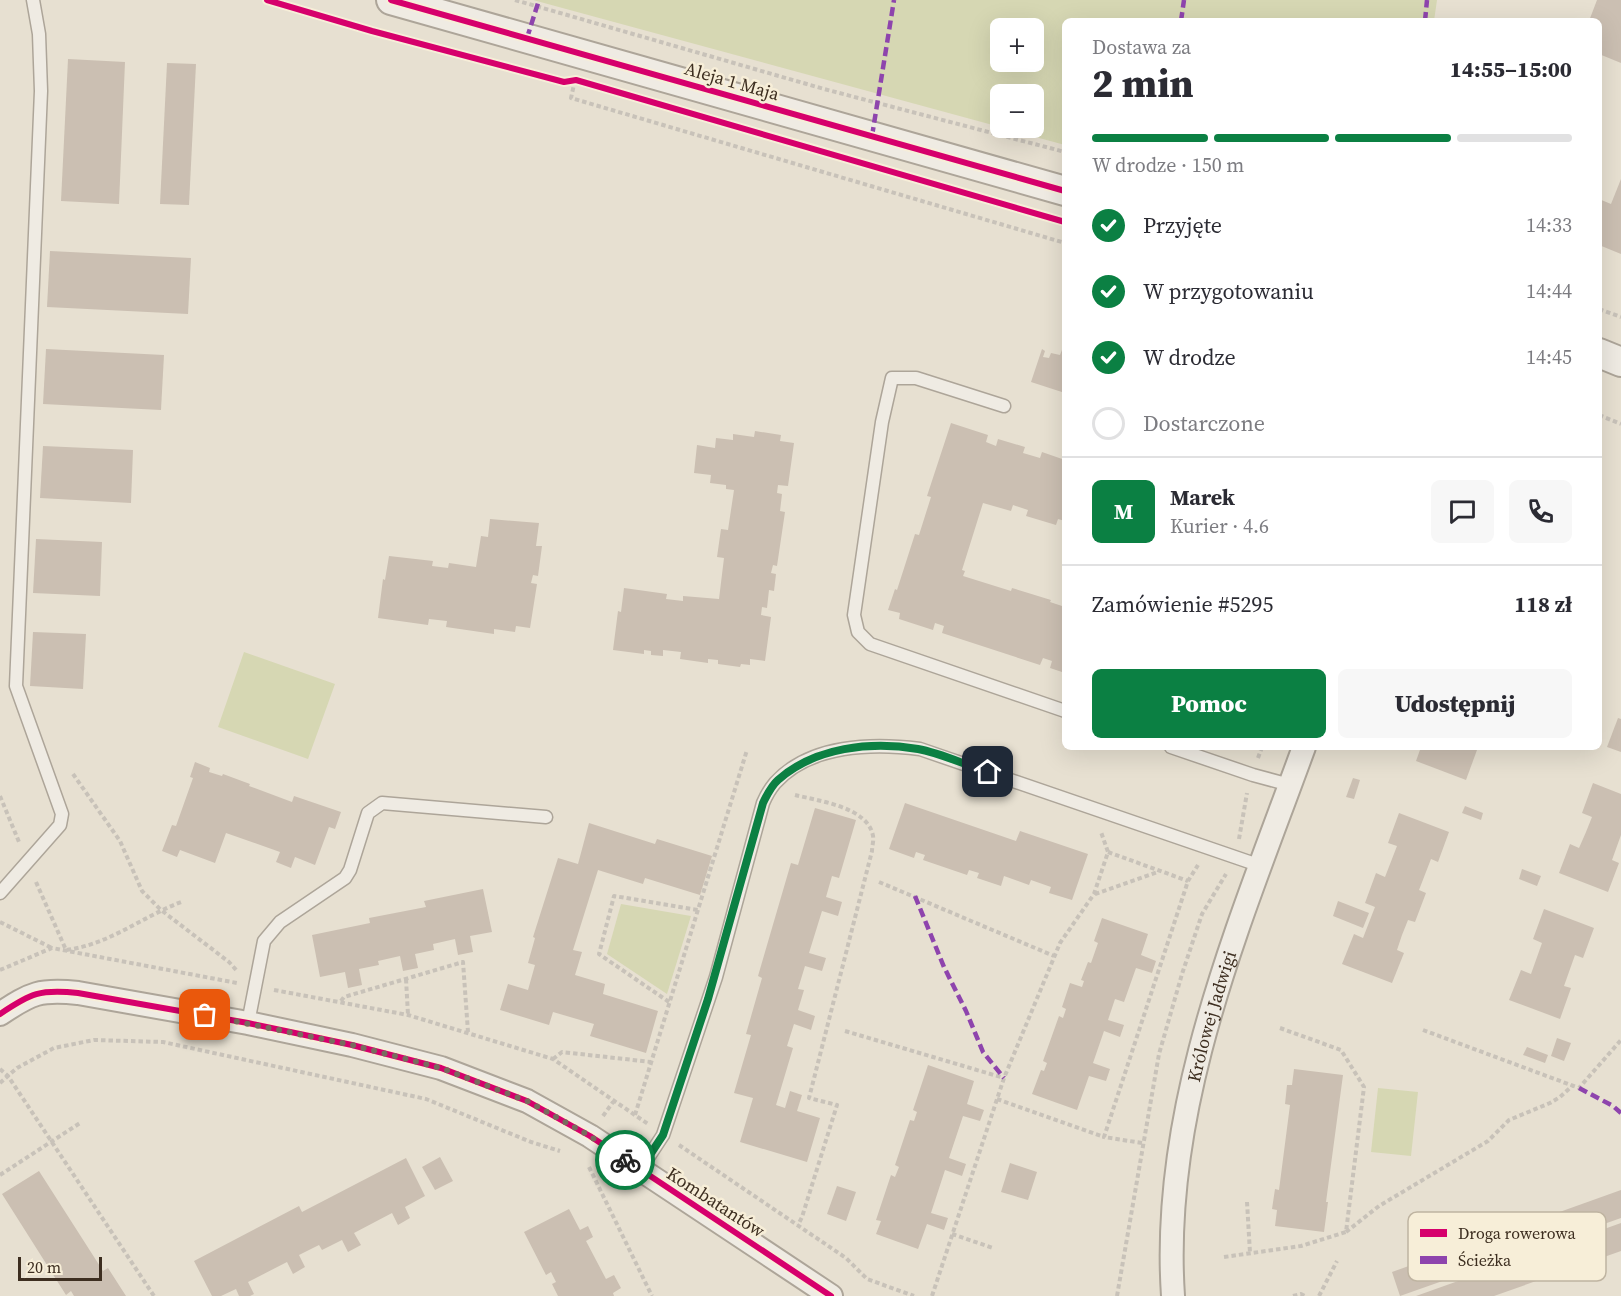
<!DOCTYPE html>
<html lang="pl">
<meta charset="utf-8">
<style>
:root{--surface:#fff;--page:#f7f7f7;--text:#2b2b33;--muted:#7c7c81;--line:#e1e1e2;--accent:#0b8043}
body{margin:0;font-family:"Source Serif 4",serif;background:var(--page);color:var(--text);height:100vh;display:flex;flex-direction:column;font-size:22px;white-space:nowrap}
*{box-sizing:border-box;margin:0}
p{font-size:20px;color:var(--muted)}
.icon{flex:none;width:33px;height:33px;fill:none;stroke:currentColor;stroke-width:2;stroke-linecap:round;stroke-linejoin:round}
.map{position:relative;flex:1;overflow:hidden}
.panel{position:absolute;left:1062px;top:18px;width:540px;height:732px;display:flex;flex-direction:column;background:var(--surface);border-radius:9px;box-shadow:0 6px 24px #0002}
.panel>*{flex:none}
.controls{position:absolute;left:990px;top:18px;display:grid;gap:12px}
.controls a{display:grid;place-items:center;width:54px;height:54px;border-radius:9px;background:var(--surface);box-shadow:0 6px 24px #0002;font-size:30px}
.scale{position:absolute;left:18px;bottom:15px;width:84px;box-sizing:border-box;padding-left:6px;border:3px solid #3d2e20;border-top:0;font-size:16px;line-height:21px;white-space:nowrap;color:#3d2e20;-webkit-text-stroke:4px #f7eed8;paint-order:stroke}
.pin{position:absolute;display:grid;place-items:center;width:51px;height:51px;color:#fff;margin:-26px;border-radius:12px;box-shadow:0 3px 9px #0006}
.courier{position:absolute;display:grid;place-items:center;width:60px;height:60px;margin:-30px;border:4px solid #0b8043;border-radius:50%;background:#fff;color:#222;box-shadow:0 2px 8px #0007}
.summary em{font-style:normal;font-weight:800}
.summary div{display:flex;flex-direction:column-reverse}
.summary{display:flex;align-items:center;justify-content:space-between;height:102px;padding:0 30px}
h1{font-size:39px;font-weight:800;line-height:45px}
.bar{display:grid;grid-template-columns:repeat(4,1fr);gap:9px 6px;align-content:center;height:72px;padding:0 30px}
.bar i{height:8px;border-radius:4px;background:var(--line)}
.bar .selected{background:var(--accent)}
.bar p{grid-column:span 4}
.line{display:flex;align-items:center;gap:15px;padding:0 30px;border-top:2px solid var(--line)}
.line div{flex:1}
.round{display:grid;place-items:center;flex:none;width:63px;height:63px;border-radius:9px;background:var(--page)}
ol{padding:0 30px;list-style:none}
li{display:flex;align-items:center;gap:18px;height:66px}
li p{margin-inline-start:auto}
li .icon{padding:6px;border-radius:50%;background:var(--accent);color:#fff;stroke-width:4}
li:last-child{color:var(--muted)}
li i{width:33px;height:33px;border:3px solid var(--line);border-radius:50%}
.action{display:flex;gap:12px;margin-top:auto;padding:12px 30px}
.action a{flex:1;height:69px;border-radius:9px;background:var(--accent);color:#fff;font-size:24px;font-weight:800;line-height:69px;text-align:center}
.action a+a{background:var(--page);color:var(--text)}
.map>svg:first-child{display:block}
</style>
<div class="map">
<svg width="1621" height="1296" viewBox="0 0 1621 1296">
<rect width="100%" height="100%" fill="#e7e0d1"/>
<!-- green -->
<g fill="#d6d7b3" fill-rule="evenodd">
<path d="M533,0H1437L1434,21H1065V145L1002,128H1034V94H1000V127ZM1034,28V62H1000V28Z"/>
<path d="M244,652L335,684L308,759L218,727Z"/>
<path d="M621,904L691,916L667,994L607,954Z"/>
<path d="M1378,1088L1418,1092L1411,1156L1371,1152Z"/>
</g>
<!-- building -->
<g fill="#cbbfb2">
<path d="M1597,0H1621V63L1599,54V21H1589Z"/>
<path d="M68,59L125,62L119,204L61,201Z"/>
<path d="M167,63L196,64L189,205L160,204Z"/>
<path d="M1621,179V254L1599,245V199L1611,204Z"/>
<path d="M50,251L191,258L188,314L47,307Z"/>
<path d="M1065,342V393L1031,382L1042,349L1045,351L1043,357L1049,358L1051,353L1060,355Z"/>
<path d="M46,349L164,355L161,410L43,404Z"/>
<path d="M951,423L988,435L986,442L996,446L998,439L1025,447L1023,453L1040,458L1042,452L1065,460V521L1058,519L1056,525L1026,516L1028,510L1013,505L1011,511L983,503L962,570L965,571L963,576L1011,591L1012,588L1051,600L1050,602L1065,607V673L1050,668L1052,661L1043,658L1040,665L942,633L944,626L935,623L933,630L899,619L900,613L888,610L895,589L897,590L915,534L919,535L931,497L927,496Z"/>
<path d="M755,431L781,435L780,441L794,443L788,486L778,485L777,493L782,494L780,511L785,512L777,566L773,565L771,573L776,574L774,591L769,590L767,608L762,607L761,615L771,617L765,661L750,659V665L741,664L740,667L718,664V660L708,659V663L680,659L681,652L663,650V656L651,655V651L644,650V654L613,650L618,611L621,612L624,588L667,594L666,599L683,601V596L719,599L724,558L717,557L721,529L728,530L734,490L726,489V485L710,483L711,475L694,473L697,445L715,448L716,438L733,440V434L754,437Z"/>
<path d="M43,446L133,450L131,503L40,498Z"/>
<path d="M490,519L539,523L536,546H542L538,576L533,575L531,583L537,584L530,628L516,626L515,632L494,629V634L446,627L447,621L429,619L428,625L378,618L383,579L385,580L389,556L433,561L432,566L448,568L449,563L476,567L481,536L488,537Z"/>
<path d="M36,539L102,542L100,596L33,593Z"/>
<path d="M33,632L86,634L83,689L30,686Z"/>
<path d="M1618,718L1621,719V752L1607,747Z"/>
<path d="M1421,747H1470L1477,750L1466,780L1416,761Z"/>
<path d="M195,762L210,768L209,772L222,776L223,774L250,784L249,786L292,802L294,796L341,812L335,829L329,827L315,865L295,857L291,868L276,862L280,852L226,833L215,863L180,850L177,857L162,851L172,825L176,826L193,778L190,777Z"/>
<path d="M1353,778L1360,780L1354,799L1346,797Z"/>
<path d="M1593,783L1621,794V835L1612,860L1619,863L1608,892L1559,873L1570,844L1579,848L1586,832L1592,817L1582,813Z"/>
<path d="M905,803L1016,841L1020,831L1088,854L1072,900L1049,893L1051,887L1031,880L1029,885L1004,876L1001,886L977,878L979,873L969,870L967,875L923,860L925,855L916,852L914,858L889,849Z"/>
<path d="M1465,806L1483,813L1481,820L1462,813Z"/>
<path d="M815,808L856,820L839,878L832,876L826,897L842,902L838,916L822,911L809,953L826,958L822,971L805,966L798,989L804,990L798,1010L815,1016L811,1030L794,1024L787,1046L793,1048L776,1105L785,1108L790,1091L802,1095L797,1111L820,1118L807,1162L740,1142L753,1098L734,1093L751,1035L746,1034L762,978L758,976L791,863L798,865Z"/>
<path d="M1399,813L1449,832L1438,862L1431,859L1419,890L1426,893L1415,922L1408,920L1402,935L1397,950L1404,953L1392,983L1342,964L1354,934L1363,938L1375,907L1365,903L1376,873L1385,877L1397,846L1388,843Z"/>
<path d="M589,823L655,844L657,839L712,856L700,895L645,878L643,884L598,870L573,950L582,952L575,975L605,984L603,994L658,1011L646,1053L590,1036L594,1024L553,1012L549,1025L500,1010L508,984L528,990L535,965L528,963L535,938L533,937L558,858L578,864Z"/>
<path d="M1522,869L1541,876L1537,886L1519,879Z"/>
<path d="M483,889L492,932L470,936L473,952L458,955L455,939L433,944L434,950L415,954L418,968L403,971L400,956L378,961L379,965L359,969L362,985L348,988L345,972L320,977L312,935L370,923L369,918L426,907L424,901Z"/>
<path d="M1338,901L1369,913L1363,928L1333,916Z"/>
<path d="M1544,909L1594,928L1583,958L1575,955L1564,986L1571,988L1560,1019L1509,1000L1521,970L1531,974L1542,943L1533,939Z"/>
<path d="M1102,918L1148,934L1141,955L1156,961L1152,973L1136,968L1124,1002L1115,999L1108,1020L1124,1025L1120,1037L1104,1031L1093,1063L1110,1069L1106,1081L1089,1076L1077,1110L1032,1094L1041,1070L1044,1071L1047,1063L1043,1061L1059,1016L1063,1018L1066,1009L1062,1007L1070,983L1082,987L1084,981L1081,980L1088,962L1091,963L1098,943L1094,941Z"/>
<path d="M1557,1038L1571,1043L1564,1061L1551,1056Z"/>
<path d="M1527,1047L1548,1055L1545,1063L1523,1055Z"/>
<path d="M928,1065L974,1081L967,1104L984,1110L980,1121L963,1116L949,1158L966,1164L962,1176L945,1170L931,1213L948,1218L944,1230L927,1224L918,1249L876,1234L881,1221L876,1220L891,1175L895,1177L899,1167L895,1165L910,1120L914,1121L917,1112L913,1110Z"/>
<path d="M1294,1069L1343,1075L1326,1202H1328L1324,1232L1275,1226L1277,1210L1272,1209L1275,1189L1279,1190L1290,1105L1285,1104L1287,1085H1292Z"/>
<path d="M440,1157L453,1181L435,1190L422,1167Z"/>
<path d="M406,1158L425,1196L405,1207L410,1218L398,1225L392,1213L354,1233L361,1245L348,1252L342,1240L322,1250L319,1245L299,1255L305,1267L293,1274L287,1262L248,1282L254,1294L250,1296H239L236,1289L221,1296H212L194,1261L299,1206L302,1212Z"/>
<path d="M1010,1163L1037,1172L1028,1200L1001,1192Z"/>
<path d="M39,1171L103,1271L108,1268L126,1296H74L71,1291L66,1295L2,1194Z"/>
<path d="M837,1186L856,1192L846,1221L827,1214Z"/>
<path d="M1621,1190V1218L1400,1296L1392,1272Z"/>
<path d="M569,1209L580,1230L588,1226L593,1237L586,1241L606,1279L614,1275L621,1288L613,1293L614,1296H558L552,1284L556,1282L551,1272L546,1275L524,1232Z"/>
<path d="M1621,1223V1251L1494,1296H1416Z"/>
</g>
<g fill="none" stroke-linecap="round" stroke-linejoin="round">
<defs>
<g id="service">
<path d="M1004,406L916,378H892L882,422L854,615L858,632L870,644L1065,711"/>
<path d="M1171,747L1253,775L1290,785"/>
<path d="M0,893L60,825L62,814L16,686L41,91L39,34L33,0"/>
<path d="M248,1023L264,941L280,922L345,878L350,870L368,813L382,803L546,817"/>
<path d="M640,1170L663,1135L716,977L763,803C766,796 770,789 775,783C810,744 873,743 920,749L1261,866"/>
</g>
<g id="minor">
<path d="M0,1014C31,993 40,989 78,993L248,1023L352,1045L441,1068L527,1101L590,1136L831,1296"/>
<path id="s1" d="M1173,1296C1160,1105 1240,923 1304,747"/>
</g>
<g id="tertiary">
<path d="M391,0L1065,191"/>
<path d="M1599,353L1621,362"/>
</g>
</defs>
<!-- service casing -->
<use href="#service" stroke="#ada599" stroke-width="15"/>
<!-- minor casing -->
<use href="#minor" stroke="#ada599" stroke-width="26"/>
<!-- tertiary casing -->
<use href="#tertiary" stroke="#ada599" stroke-width="32"/>
<!-- path -->
<g stroke="#c8c2b9" stroke-width="4" stroke-dasharray="4.5 3" stroke-linecap="butt">
<path d="M515,0L824,89L1065,152"/>
<path d="M575,80L571,98L1065,243"/>
<path d="M1599,309L1621,317"/>
<path d="M1599,415L1621,424"/>
<path d="M1258,758L1262,747"/>
<path d="M73,774L120,841L142,891L161,910L229,962L238,972"/>
<path d="M795,795C819,801 868,807 873,836C874,840 872,846 872,851L809,1098L837,1105L802,1217L798,1225"/>
<path d="M0,796L19,842"/>
<path d="M1239,839L1247,793"/>
<path d="M1108,852L1188,881"/>
<path d="M36,882L66,950C108,945 142,917 181,902"/>
<path d="M879,882L1054,956"/>
<path d="M1095,894L1158,872"/>
<path d="M0,922L52,948"/>
<path d="M0,970L52,948L237,983"/>
<path d="M406,979L408,1015"/>
<path d="M274,990L408,1015L553,1059L648,1124"/>
<path d="M341,1001L344,997L463,962L468,1032"/>
<path d="M669,1002L599,954L614,896L698,910"/>
<path d="M1423,1030L1579,1088L1621,1040"/>
<path d="M845,1031L1004,1078"/>
<path d="M553,1059L562,1052L651,1062"/>
<path d="M0,1069L8,1076L154,1296"/>
<path d="M0,1083L17,1068L54,1048L94,1040L163,1042L426,1099L531,1142L560,1151"/>
<path d="M997,1099L1104,1137"/>
<path d="M635,1115L747,750"/>
<path d="M603,1116L613,1102"/>
<path d="M1142,1143L1104,1137L1188,881L1198,865"/>
<path d="M679,1145L846,1258L867,1279L914,1296"/>
<path d="M589,1167L652,1296"/>
<path d="M0,1175L80,1123"/>
<path d="M1247,1202L1250,1253"/>
<path d="M1346,1232L1379,1206L1488,1141L1509,1120L1550,1103L1560,1097L1572,1086"/>
<path d="M952,1234L993,1248"/>
<path d="M1224,1257L1301,1246L1346,1232L1364,1087L1341,1050L1280,1028"/>
<path d="M932,1296L1004,1078L1060,943L1094,894L1108,852L1101,832"/>
<path d="M1117,1296L1159,1054L1182,974L1202,914L1226,874"/>
<path d="M1293,1296L1301,1294L1305,1296"/>
<path d="M1319,1296L1337,1261"/>
</g>
<!-- service -->
<use href="#service" stroke="#efebe3" stroke-width="12"/>
<!-- minor -->
<use href="#minor" stroke="#efebe3" stroke-width="22"/>
<!-- tertiary -->
<use href="#tertiary" stroke="#efebe3" stroke-width="28"/>
<!-- quiet -->
<g stroke="#8e44ad" stroke-width="4.5" stroke-dasharray="9 4.5" stroke-linecap="butt">
<path d="M1181,21L1184,0"/>
<path d="M1425,21L1427,0"/>
<path d="M527,38L539,0"/>
<path d="M872,136L894,0"/>
<path d="M915,896L944,967L966,1011L983,1052L1004,1078"/>
<path d="M1579,1088L1613,1106L1621,1113"/>
</g>
<defs>
<g id="cycleway">
<path d="M267,0L372,31L564,82L576,80L1065,222"/>
<path d="M391,0L1065,191"/>
<path d="M0,1014C31,993 40,989 78,993L248,1023L352,1045L441,1068L527,1101L590,1136L831,1296"/>
</g>
</defs>
<!-- cycleway casing -->
<use href="#cycleway" stroke="#f7eed8" stroke-width="10"/>
<!-- cycleway -->
<use href="#cycleway" stroke="#d6006c" stroke-width="6"/>
</g>
<g fill="none" stroke-linecap="round" stroke-linejoin="round">
<!-- done -->
<path stroke="#786c5e" stroke-width="6" stroke-dasharray="0 10.8" d="M205,1015L352,1045L441,1068L527,1101L590,1136L625,1160"/>
<!-- route -->
<path stroke="#0b8043" stroke-width="8" d="M625,1160L640,1170L663,1135L708,999L763,803C767,795 771,786 778,780C815,747 871,741 918,749C941,753 965,765 988,772"/>
</g>
<g text-anchor="middle" dominant-baseline="central" stroke-width="5" stroke-linejoin="round" paint-order="stroke">
<!-- street labels -->
<g font-size="18" fill="#3d2e20" stroke="#f7eed8">
<text transform="translate(732 81) rotate(16)">Aleja 1 Maja</text>
<text stroke="none"><textPath href="#s1" startOffset="284">Królowej Jadwigi</textPath></text>
<text transform="translate(716 1202) rotate(33)">Kombatantów</text>
</g>
</g>
<!-- legend -->
<rect x="1408" y="1212" width="198" height="69" rx="9" fill="#f7eed8" stroke="#bfb4a1" stroke-width="1.5"/>
<rect x="1420" y="1229" width="27" height="8" fill="#d6006c"/>
<rect x="1420" y="1256" width="27" height="8" fill="#8e44ad"/>
<g font-size="16" fill="#3d2e20">
<text x="1458" y="1239">Droga rowerowa</text>
<text x="1458" y="1266">Ścieżka</text>
</g>
</svg>
<div class="controls">
<a>+</a>
<a>−</a>
</div>
<div class="scale">20 m</div>
<div class="pin" style="left:205px;top:1015px;background:#ea580c"><svg class="icon" aria-label="bag" viewBox="0 0 24 24"><path d="M5 8h14l-1 12H6zM9 8a3 3 0 0 1 6 0"/></svg></div>
<div class="pin" style="left:988px;top:772px;background:#1f2937"><svg class="icon" aria-label="home" viewBox="0 0 24 24"><path d="M3 11l9-7 9 7M6 9v11h12V9"/></svg></div>
<div class="courier" style="left:625px;top:1160px"><svg class="icon" aria-label="bike" viewBox="0 0 24 24"><circle cx="6" cy="16" r="4"/><circle cx="18" cy="16" r="4"/><path d="M6 16l4-8h5l3 8M10 8l3 8H6M13 5h3"/></svg></div>
<section class="panel">
<div class="summary"><div><h1>2 min</h1><p>Dostawa za</p></div><em>14:55–15:00</em></div>
<div class="bar"><i class="selected"></i><i class="selected"></i><i class="selected"></i><i></i><p>W drodze · 150 m</p></div>
<ol>
<li><svg class="icon" aria-label="check" viewBox="0 0 24 24"><path d="M5 12l5 5 9-10"/></svg>Przyjęte<p>14:33</p></li>
<li><svg class="icon" aria-label="check" viewBox="0 0 24 24"><path d="M5 12l5 5 9-10"/></svg>W przygotowaniu<p>14:44</p></li>
<li><svg class="icon" aria-label="check" viewBox="0 0 24 24"><path d="M5 12l5 5 9-10"/></svg>W drodze<p>14:45</p></li>
<li><i></i>Dostarczone</li>
</ol>
<div class="line" style="height:108px"><b class="round" style="background:var(--accent);color:#fff">M</b><div><b>Marek</b><p>Kurier · 4.6</p></div><a class="round"><svg class="icon" aria-label="chat" viewBox="0 0 24 24"><path d="M4 5h16v11H9l-5 4z"/></svg></a><a class="round"><svg class="icon" aria-label="phone" viewBox="0 0 24 24"><path d="M5 4h4l2 5-3 2q2 4 5 5l2-3 5 2v4C11 20 4 13 5 4z"/></svg></a></div>
<div class="line" style="height:78px"><div>Zamówienie #5295</div><b>118 zł</b></div>
<div class="action"><a>Pomoc</a><a>Udostępnij</a></div>
</section>
</div>
